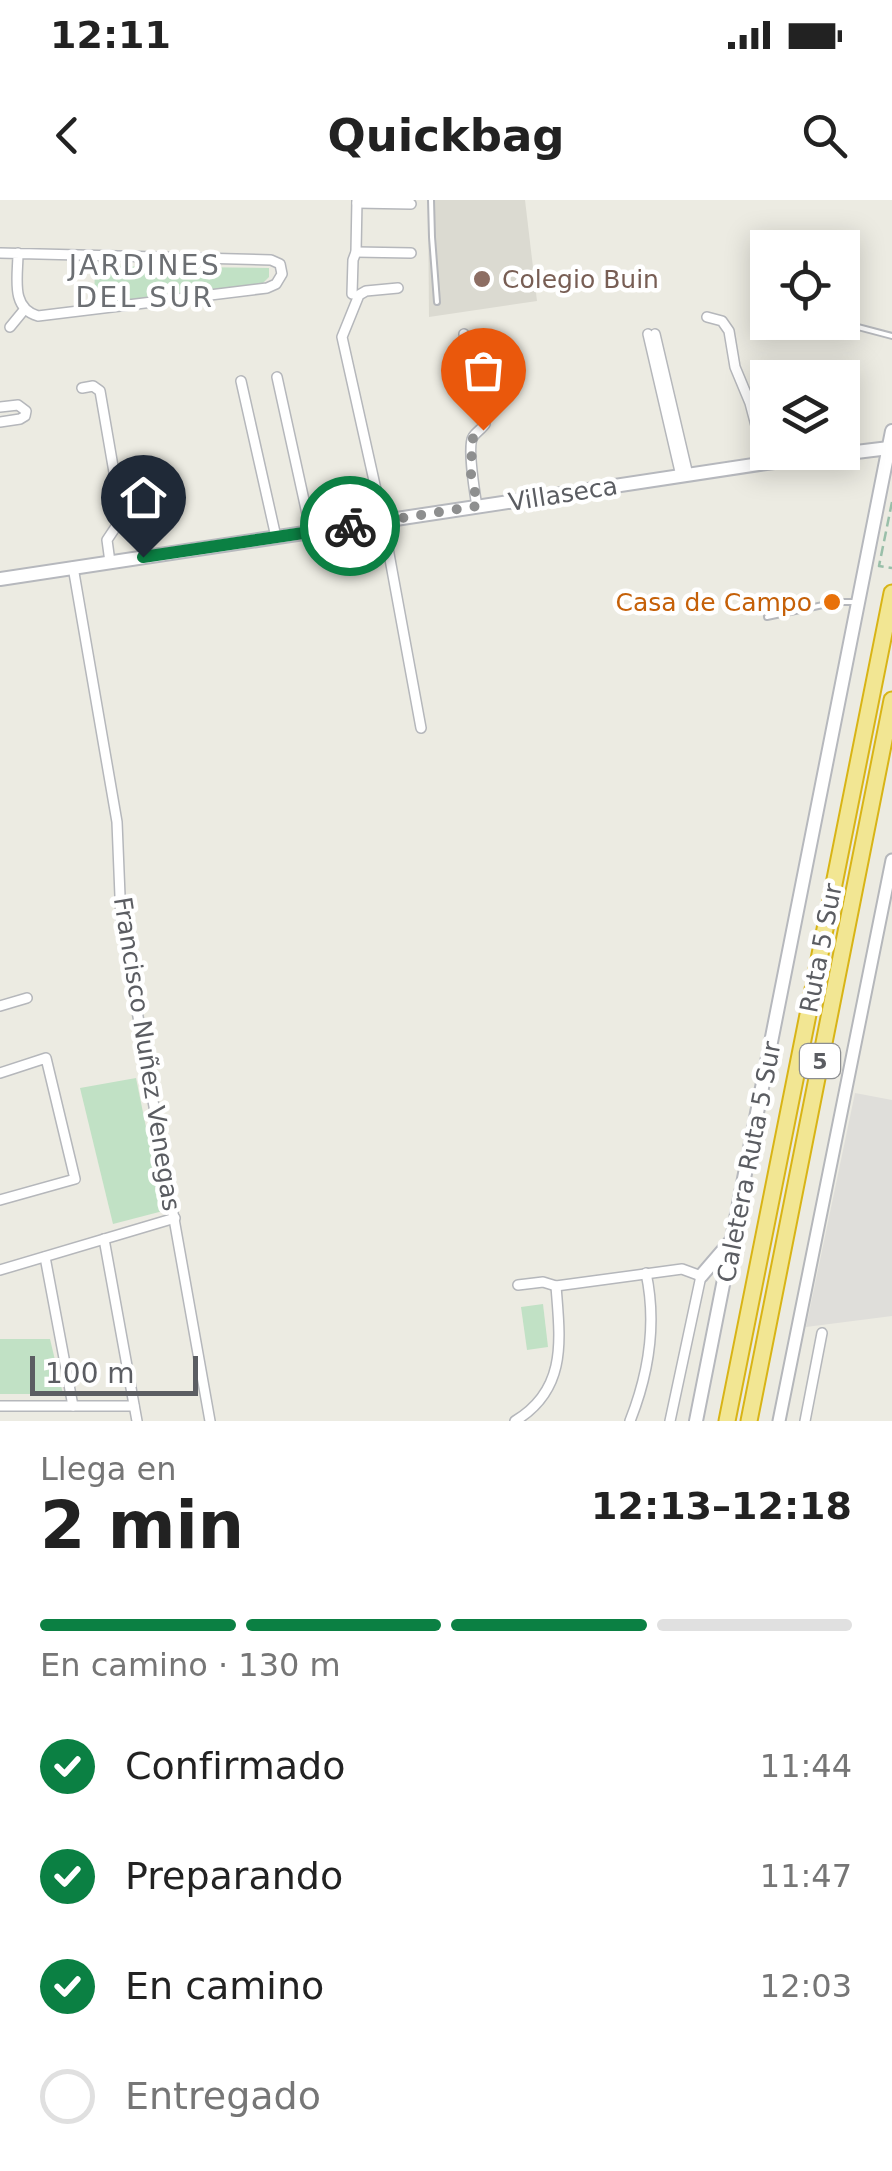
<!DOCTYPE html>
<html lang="es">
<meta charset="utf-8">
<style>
:root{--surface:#fff;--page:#f2f2f2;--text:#222;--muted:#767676;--line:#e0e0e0;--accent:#0b8043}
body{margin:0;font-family:"DejaVu Sans",sans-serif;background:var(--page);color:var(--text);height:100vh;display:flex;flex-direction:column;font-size:38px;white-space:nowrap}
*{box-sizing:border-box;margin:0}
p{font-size:32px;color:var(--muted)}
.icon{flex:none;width:55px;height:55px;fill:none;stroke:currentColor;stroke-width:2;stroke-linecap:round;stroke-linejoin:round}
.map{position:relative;height:1221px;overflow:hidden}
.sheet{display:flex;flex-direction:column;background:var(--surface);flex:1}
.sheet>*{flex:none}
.buttons{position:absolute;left:750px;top:30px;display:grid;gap:20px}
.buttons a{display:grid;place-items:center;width:110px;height:110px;border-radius:0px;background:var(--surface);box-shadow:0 5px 25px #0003;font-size:50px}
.scale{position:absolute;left:30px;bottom:25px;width:168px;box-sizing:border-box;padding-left:10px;border:5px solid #5b5d62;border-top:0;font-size:28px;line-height:35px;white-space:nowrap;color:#5b5d62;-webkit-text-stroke:8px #fff;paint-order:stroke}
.pin{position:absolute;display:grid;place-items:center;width:85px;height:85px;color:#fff;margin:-102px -42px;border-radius:50% 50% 50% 0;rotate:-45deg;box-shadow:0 0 10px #0007}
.pin .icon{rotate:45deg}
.courier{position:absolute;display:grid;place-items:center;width:100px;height:100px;margin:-50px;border:8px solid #0b8043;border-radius:50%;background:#fff;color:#222;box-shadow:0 2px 12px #0007}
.head em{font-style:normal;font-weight:700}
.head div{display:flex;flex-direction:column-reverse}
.head{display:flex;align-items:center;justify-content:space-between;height:170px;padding:0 40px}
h1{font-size:65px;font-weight:700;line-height:75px}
.bar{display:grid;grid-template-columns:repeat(4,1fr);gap:15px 10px;align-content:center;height:120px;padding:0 40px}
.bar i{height:12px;border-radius:8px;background:var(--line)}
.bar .on{background:var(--accent)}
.bar p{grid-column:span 4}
ol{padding:0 40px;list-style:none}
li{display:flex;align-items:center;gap:30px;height:110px}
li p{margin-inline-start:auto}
li .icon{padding:10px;border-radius:50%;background:var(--accent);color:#fff;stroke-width:4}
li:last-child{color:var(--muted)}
li i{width:55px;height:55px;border:5px solid var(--line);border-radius:50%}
.status{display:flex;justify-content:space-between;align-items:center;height:70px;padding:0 50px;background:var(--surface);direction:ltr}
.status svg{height:28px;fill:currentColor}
header{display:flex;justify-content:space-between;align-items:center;height:130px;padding:0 40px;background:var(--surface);font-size:45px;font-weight:700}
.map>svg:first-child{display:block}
</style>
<div class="status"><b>12:11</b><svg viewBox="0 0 49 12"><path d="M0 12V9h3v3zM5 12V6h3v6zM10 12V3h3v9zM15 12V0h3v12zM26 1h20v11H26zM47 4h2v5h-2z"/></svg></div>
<header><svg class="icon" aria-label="back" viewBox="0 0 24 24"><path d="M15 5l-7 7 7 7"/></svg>Quickbag<svg class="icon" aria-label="search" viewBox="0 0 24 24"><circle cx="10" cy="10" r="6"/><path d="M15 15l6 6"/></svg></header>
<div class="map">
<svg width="892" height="1221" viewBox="0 0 892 1221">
<rect width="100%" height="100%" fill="#ecebe2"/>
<!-- industrial -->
<path fill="#dfdeda" d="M855,893L892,900V1116L806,1127Z"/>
<!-- education -->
<path fill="#dbdad1" d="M428,0H525L537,101L429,117Z"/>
<!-- green -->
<g fill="#c1e1c5">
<path d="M95,66L269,68V77L262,84L94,105Z"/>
<path d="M136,878L163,1011L113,1024L80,888Z"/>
<path d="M543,1104L548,1147L527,1150L521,1107Z"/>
<path d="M0,1139H50L63,1194H0Z"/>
</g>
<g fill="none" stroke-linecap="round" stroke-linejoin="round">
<defs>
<g id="service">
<path d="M431,0L432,37L437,102"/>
<path d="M839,122L892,136"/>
<path d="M767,417L837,402H853"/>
</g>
<g id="minor">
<path d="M357,3L411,4"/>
<path d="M356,52L411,53"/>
<path d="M0,53L271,60L280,64L282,74L276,84L267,88L38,116C10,108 18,77 18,53"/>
<path d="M398,88L366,91L359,95L342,137L383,321L421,528"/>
<path d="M352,94L353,60L356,52L357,0"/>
<path d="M707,117L722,121L729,131L735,167L750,203L766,263"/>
<path d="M10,127L24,110"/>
<path d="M464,134L485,224C482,229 476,232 473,237C467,246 475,294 477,307"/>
<path d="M648,134L681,276"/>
<path d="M655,134L688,275"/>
<path d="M277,177L311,332"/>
<path d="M241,181L276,337"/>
<path d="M82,188L93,186L100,191L120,307L119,322L107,340L110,362"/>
<path d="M0,207L18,205L26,211L25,216L20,219L0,222"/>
<path d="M73,367L117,622L121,721L210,1221"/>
<path d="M0,806L27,798"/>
<path d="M0,873L46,858L75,979L0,1000"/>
<path d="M104,1039L137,1221"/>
<path d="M45,1057L73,1206"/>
<path d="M0,1070L175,1018"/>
<path d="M518,1085L543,1082L556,1086L682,1069L701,1076L670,1221"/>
<path d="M0,1206H134"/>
<path d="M515,1221C568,1189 560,1139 556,1086"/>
<path d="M630,1221C649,1173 657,1124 646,1073"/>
<path d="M805,1221L822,1133"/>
</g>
<path id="tertiary" d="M779,1221L892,660"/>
<g id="secondary">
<path d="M0,379L766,263L889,248"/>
<path d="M701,1076L732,1040"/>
<path d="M696,1221L892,231"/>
</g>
<g id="motorway">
<path d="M727,1221L892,393"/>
<path d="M749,1221L892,500"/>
</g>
</defs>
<!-- service casing -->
<use href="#service" stroke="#b5b7bb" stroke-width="8"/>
<!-- minor casing -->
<use href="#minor" stroke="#b5b7bb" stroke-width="12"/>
<!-- tertiary casing -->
<use href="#tertiary" stroke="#b5b7bb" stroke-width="15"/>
<!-- secondary casing -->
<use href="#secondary" stroke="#b6b8bd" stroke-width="16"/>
<!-- motorway casing -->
<use href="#motorway" stroke="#d8b416" stroke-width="19"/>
<!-- path -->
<path stroke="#99bfa9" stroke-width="2.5" stroke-dasharray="10 5" stroke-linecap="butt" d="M892,302L879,366L892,368"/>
<!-- service -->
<use href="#service" stroke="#fff" stroke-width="4"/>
<!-- minor -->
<use href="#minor" stroke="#fff" stroke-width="9"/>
<!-- tertiary -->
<use href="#tertiary" stroke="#fff" stroke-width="11"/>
<!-- secondary -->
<use href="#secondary" stroke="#fff" stroke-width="12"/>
<!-- motorway -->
<use href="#motorway" stroke="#f2e693" stroke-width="15"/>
</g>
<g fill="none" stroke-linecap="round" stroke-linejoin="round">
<!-- done -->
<path stroke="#8e8f8f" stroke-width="10" stroke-dasharray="0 18" d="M350,326L478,306L471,274L472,243L473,238L483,230"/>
<!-- route -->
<path stroke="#0b8043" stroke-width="12" d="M143,357L350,326"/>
</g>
<!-- markers -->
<circle fill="#8d6e63" stroke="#fff" stroke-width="4" cx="482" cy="79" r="10"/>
<circle fill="#e8710a" stroke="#fff" stroke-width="4" cx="832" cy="402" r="10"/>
<g text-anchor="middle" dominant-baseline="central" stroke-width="9" stroke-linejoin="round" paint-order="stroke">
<!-- shield labels -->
<rect fill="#fff" stroke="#8c8e91" stroke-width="2.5" x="800" y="844" width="40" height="34" rx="8"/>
<g font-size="22" font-weight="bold" fill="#5b5d62">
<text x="820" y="861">5</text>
</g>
<!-- education labels -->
<g font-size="25" fill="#785e54" stroke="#fff" text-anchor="start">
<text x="502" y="79">Colegio Buin</text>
</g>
<!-- street labels -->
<g font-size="25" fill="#5b5d62" stroke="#fff">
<text transform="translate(563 294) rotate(-9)">Villaseca</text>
<text transform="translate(821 748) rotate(-79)">Ruta 5 Sur</text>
<text transform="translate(147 854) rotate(81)">Francisco Nuñez Venegas</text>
<text transform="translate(749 962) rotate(-79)">Caletera Ruta 5 Sur</text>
</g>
<!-- food labels -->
<g font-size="25" fill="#c56008" stroke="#fff" text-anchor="end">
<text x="812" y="402">Casa de Campo</text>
</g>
<!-- neighbourhood labels -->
<g font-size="28" letter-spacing="2.5" fill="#6c6f73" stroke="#fff">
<text x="145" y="65">JARDINES<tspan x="145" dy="32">DEL SUR</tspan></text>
</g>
</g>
</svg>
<div class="buttons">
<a><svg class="icon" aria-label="locate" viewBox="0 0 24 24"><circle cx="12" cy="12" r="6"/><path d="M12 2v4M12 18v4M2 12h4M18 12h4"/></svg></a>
<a><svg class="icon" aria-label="layers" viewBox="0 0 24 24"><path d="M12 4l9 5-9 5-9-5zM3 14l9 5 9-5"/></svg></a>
</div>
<div class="scale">100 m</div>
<div class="pin" style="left:483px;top:230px;background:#ea580c"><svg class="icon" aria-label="bag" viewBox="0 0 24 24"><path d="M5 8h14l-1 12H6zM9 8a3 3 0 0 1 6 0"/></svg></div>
<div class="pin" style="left:143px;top:357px;background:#1f2937"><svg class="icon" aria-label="home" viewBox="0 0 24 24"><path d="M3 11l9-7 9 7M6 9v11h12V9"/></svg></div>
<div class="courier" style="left:350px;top:326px"><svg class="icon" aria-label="bike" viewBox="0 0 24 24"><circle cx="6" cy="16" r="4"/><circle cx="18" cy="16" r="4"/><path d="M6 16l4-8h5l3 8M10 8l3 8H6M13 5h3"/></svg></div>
</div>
<section class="sheet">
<div class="head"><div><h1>2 min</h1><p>Llega en</p></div><em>12:13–12:18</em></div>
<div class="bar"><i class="on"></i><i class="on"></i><i class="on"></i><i></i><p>En camino · 130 m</p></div>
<ol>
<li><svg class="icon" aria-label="check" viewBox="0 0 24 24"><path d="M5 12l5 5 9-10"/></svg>Confirmado<p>11:44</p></li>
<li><svg class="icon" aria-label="check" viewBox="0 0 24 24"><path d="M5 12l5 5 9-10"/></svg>Preparando<p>11:47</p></li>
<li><svg class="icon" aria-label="check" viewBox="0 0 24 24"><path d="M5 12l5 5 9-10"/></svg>En camino<p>12:03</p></li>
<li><i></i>Entregado</li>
</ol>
</section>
